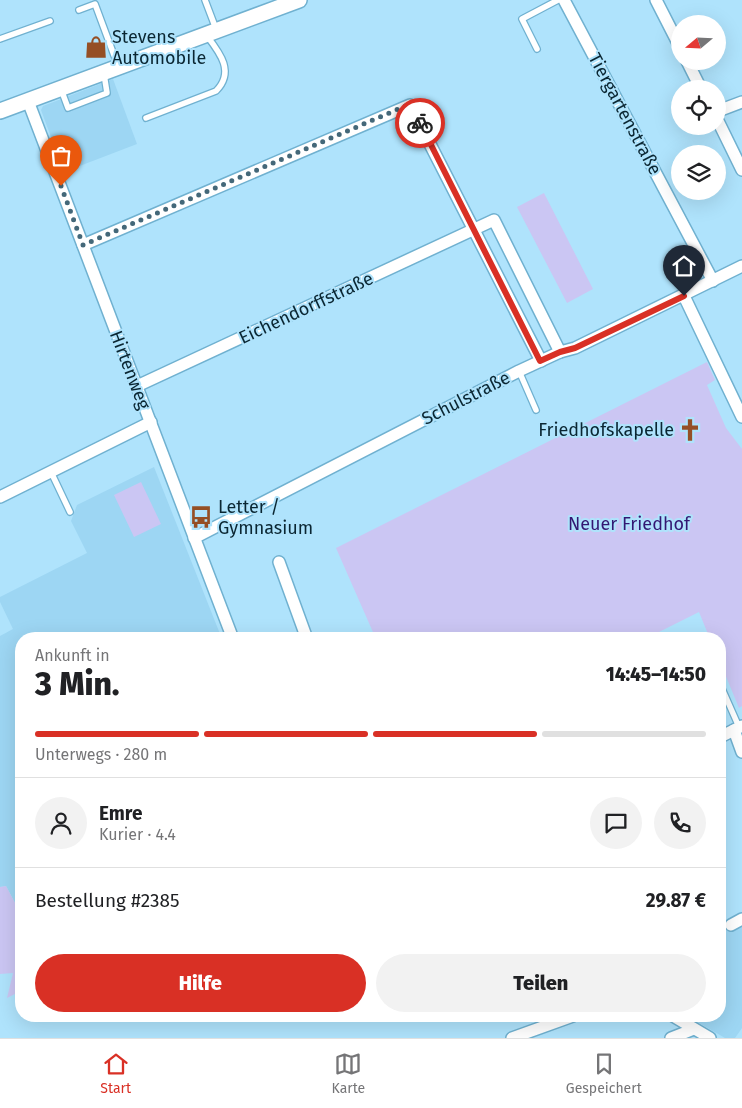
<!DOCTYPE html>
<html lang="de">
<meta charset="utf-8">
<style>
:root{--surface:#fff;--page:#f2f2f2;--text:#202124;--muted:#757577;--line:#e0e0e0;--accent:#d93025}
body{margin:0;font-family:"Fira Sans",sans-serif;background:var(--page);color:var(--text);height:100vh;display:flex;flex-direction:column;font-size:19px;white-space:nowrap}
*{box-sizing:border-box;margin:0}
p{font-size:16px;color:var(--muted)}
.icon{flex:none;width:28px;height:28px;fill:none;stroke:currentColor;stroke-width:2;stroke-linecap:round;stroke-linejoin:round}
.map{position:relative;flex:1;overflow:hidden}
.sheet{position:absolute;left:15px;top:632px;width:711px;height:390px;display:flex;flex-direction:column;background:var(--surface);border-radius:20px;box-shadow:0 5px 20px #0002}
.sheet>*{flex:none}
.needle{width:32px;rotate:251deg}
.tools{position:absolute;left:671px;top:15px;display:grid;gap:10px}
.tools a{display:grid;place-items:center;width:55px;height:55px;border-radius:50%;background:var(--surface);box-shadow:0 5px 20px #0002;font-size:25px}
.pin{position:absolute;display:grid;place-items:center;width:42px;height:42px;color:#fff;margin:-51px -21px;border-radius:50% 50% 50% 0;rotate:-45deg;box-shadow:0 0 5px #0007}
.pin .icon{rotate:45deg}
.courier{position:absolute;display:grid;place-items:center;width:50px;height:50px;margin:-25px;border:4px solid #d93025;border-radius:50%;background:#fff;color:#222;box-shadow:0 1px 6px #0007}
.summary em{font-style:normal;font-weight:800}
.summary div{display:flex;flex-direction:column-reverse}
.summary{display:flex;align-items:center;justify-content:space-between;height:85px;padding:0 20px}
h1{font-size:32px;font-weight:800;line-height:38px}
.bar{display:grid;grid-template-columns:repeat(4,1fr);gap:8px 5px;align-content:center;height:60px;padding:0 20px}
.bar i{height:6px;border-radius:4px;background:var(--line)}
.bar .active{background:var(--accent)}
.bar p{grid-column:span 4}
.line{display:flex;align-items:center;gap:12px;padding:0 20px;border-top:1px solid var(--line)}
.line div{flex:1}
.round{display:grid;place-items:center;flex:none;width:52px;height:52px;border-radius:26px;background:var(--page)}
.button{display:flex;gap:10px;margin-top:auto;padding:10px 20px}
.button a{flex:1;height:58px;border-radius:30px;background:var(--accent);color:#fff;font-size:20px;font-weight:800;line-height:58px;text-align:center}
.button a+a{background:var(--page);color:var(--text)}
.tab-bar{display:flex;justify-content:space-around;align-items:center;height:70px;border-top:1px solid var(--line);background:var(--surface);font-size:14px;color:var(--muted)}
.tab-bar a{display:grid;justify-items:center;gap:2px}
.tab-bar .active{color:var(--accent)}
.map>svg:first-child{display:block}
</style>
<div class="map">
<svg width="742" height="1038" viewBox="0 0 742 1038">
<rect width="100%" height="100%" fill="#afe3fc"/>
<!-- built -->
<g fill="#9dd6f3">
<path d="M113,79L137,144L64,172L41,110L43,106Z"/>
<path d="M154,467L222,639H21V914L6,886L0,887V636L13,629L0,602V597L87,553L71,521L77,505Z"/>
<path d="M737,923L742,927V1028L735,1038H725L687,1016H720V933Z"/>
</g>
<!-- green -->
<g fill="#cbc6f3">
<path d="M544,193L593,289L567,303L517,207Z"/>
<path d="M707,362L715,380L707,385L726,428L742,449V706L739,708L720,662V639H710L699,612L645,639H376L336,548Z"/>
<path d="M141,482L161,524L134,537L114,495Z"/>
<path d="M6,886L21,914V991L7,998L13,973L0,974V887Z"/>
</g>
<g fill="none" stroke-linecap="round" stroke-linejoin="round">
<defs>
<g id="lane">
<path d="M205,0L216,29"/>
<path d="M79,10L95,4L118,66"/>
<path d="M0,39L50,21"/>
<path d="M537,49L522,19L558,0"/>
<path d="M61,89L68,108L107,93L104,74"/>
<path d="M146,118L216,91C235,72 220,53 207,36"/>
<path d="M519,371L536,410"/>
<path d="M51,472L70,512"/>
<path d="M720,684L739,727"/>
</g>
<g id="street">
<path d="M564,0L713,281"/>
<path d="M656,0L680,47"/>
<path d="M687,61L701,89"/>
<path d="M28,101L233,639"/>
<path d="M718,111L742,102"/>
<path d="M718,121L742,170"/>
<path d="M83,245L410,105L541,361"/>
<path d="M684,296L742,417"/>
<path d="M137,386L494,220L560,352"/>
<path d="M0,497L151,422"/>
<path d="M194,538L519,371L560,352L575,348L742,266"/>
<path d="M279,562L307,639"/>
<path d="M734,730L742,752"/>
<path d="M720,737L742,726"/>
<path d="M731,925L742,919"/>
<path d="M673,1016L710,1038"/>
<path d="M512,1038L573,1016"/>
<path d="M671,1038L694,1029"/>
</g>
<path id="secondary" d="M0,111L299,0"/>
</defs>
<!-- lane casing -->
<use href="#lane" stroke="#70b1d0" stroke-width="8"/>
<!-- street casing -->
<use href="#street" stroke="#70b1d0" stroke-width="14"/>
<!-- secondary casing -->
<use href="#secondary" stroke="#70b1d0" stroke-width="18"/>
<!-- lane -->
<use href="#lane" stroke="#fff" stroke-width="5.5"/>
<!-- street -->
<use href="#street" stroke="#fff" stroke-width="11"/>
<!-- secondary -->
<use href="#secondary" stroke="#fff" stroke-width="15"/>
</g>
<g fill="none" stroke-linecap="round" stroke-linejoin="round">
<!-- done -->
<path stroke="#446879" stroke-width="5" stroke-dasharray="0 9" d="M61,186L83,245L410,104L420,123"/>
<!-- route -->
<path stroke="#d93025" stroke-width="6" d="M420,123L540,361L560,352L575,348L684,296"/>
</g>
<!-- icons -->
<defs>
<symbol id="shop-bare" viewBox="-9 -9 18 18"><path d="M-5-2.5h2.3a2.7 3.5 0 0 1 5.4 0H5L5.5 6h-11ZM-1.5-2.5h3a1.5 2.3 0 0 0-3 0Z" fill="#954f25" stroke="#afe3fc" stroke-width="2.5" paint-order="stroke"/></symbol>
<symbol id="church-bare" viewBox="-9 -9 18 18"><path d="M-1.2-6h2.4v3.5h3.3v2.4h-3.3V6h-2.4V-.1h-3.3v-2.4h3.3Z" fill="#954f25" stroke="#afe3fc" stroke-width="2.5" paint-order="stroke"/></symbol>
<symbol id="bus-bare" viewBox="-9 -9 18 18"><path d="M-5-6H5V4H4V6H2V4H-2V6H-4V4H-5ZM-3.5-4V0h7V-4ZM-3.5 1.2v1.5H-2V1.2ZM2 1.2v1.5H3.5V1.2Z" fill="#954f25" stroke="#afe3fc" stroke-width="2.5" paint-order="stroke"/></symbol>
</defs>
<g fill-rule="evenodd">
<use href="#shop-bare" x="80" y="31" width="32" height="32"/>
<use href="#church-bare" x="674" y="414" width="32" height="32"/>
<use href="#bus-bare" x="185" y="501" width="32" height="32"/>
</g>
<g text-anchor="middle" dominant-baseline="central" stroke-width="4" stroke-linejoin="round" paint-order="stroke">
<!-- poi labels -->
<g font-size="18" fill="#0a2632" stroke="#afe3fc" text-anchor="start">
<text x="112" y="37">Stevens<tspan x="112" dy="21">Automobile</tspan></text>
<text x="674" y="430" text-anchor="end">Friedhofskapelle</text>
<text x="218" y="507">Letter /<tspan x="218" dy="21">Gymnasium</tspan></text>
</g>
<!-- street labels -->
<g font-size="18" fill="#0a2632" stroke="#afe3fc">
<text transform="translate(625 114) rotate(62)">Tiergartenstraße</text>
<text transform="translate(306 308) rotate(-25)">Eichendorffstraße</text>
<text transform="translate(130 370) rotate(69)">Hirtenweg</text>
<text transform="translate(466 398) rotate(-27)">Schulstraße</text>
</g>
<!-- park labels -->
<g font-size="18" fill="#331772" stroke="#afe3fc">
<text x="629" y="524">Neuer Friedhof</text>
</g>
</g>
</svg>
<div class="tools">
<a><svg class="needle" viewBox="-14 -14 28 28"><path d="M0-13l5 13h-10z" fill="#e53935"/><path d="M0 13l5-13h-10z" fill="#757577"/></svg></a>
<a><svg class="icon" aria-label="locate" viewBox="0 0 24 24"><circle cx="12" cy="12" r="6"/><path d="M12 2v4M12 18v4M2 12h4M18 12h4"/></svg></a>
<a><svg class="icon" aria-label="layers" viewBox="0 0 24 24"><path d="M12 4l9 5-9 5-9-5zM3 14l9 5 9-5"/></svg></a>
</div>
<div class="pin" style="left:61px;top:186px;background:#ea580c"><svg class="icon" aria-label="bag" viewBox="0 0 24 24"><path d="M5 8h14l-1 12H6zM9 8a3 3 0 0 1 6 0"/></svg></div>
<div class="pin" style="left:684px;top:296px;background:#1f2937"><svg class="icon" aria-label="home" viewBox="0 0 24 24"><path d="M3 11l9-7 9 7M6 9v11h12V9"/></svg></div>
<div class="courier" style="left:420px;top:123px"><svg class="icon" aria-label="bike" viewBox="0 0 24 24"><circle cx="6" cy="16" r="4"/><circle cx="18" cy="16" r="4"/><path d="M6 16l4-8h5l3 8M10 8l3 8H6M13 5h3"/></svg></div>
<section class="sheet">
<div class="summary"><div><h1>3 Min.</h1><p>Ankunft in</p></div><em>14:45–14:50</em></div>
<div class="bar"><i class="active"></i><i class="active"></i><i class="active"></i><i></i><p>Unterwegs · 280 m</p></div>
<div class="line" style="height:90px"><a class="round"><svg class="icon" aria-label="person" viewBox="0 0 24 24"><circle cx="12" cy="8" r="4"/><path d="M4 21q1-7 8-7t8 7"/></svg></a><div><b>Emre</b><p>Kurier · 4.4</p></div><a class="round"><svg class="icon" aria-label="chat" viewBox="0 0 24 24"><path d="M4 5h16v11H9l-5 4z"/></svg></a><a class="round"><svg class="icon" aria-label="phone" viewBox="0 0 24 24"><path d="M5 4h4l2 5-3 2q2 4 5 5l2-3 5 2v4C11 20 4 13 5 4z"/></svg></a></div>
<div class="line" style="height:65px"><div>Bestellung #2385</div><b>29.87 €</b></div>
<div class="button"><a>Hilfe</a><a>Teilen</a></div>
</section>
</div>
<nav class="tab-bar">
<a class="active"><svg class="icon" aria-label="home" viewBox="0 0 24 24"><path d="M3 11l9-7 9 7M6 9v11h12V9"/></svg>Start</a>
<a><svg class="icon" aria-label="map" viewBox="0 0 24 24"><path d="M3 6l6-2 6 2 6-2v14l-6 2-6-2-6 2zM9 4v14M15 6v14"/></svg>Karte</a>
<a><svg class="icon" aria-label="saved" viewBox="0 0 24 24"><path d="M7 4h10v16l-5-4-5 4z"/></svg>Gespeichert</a>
</nav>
